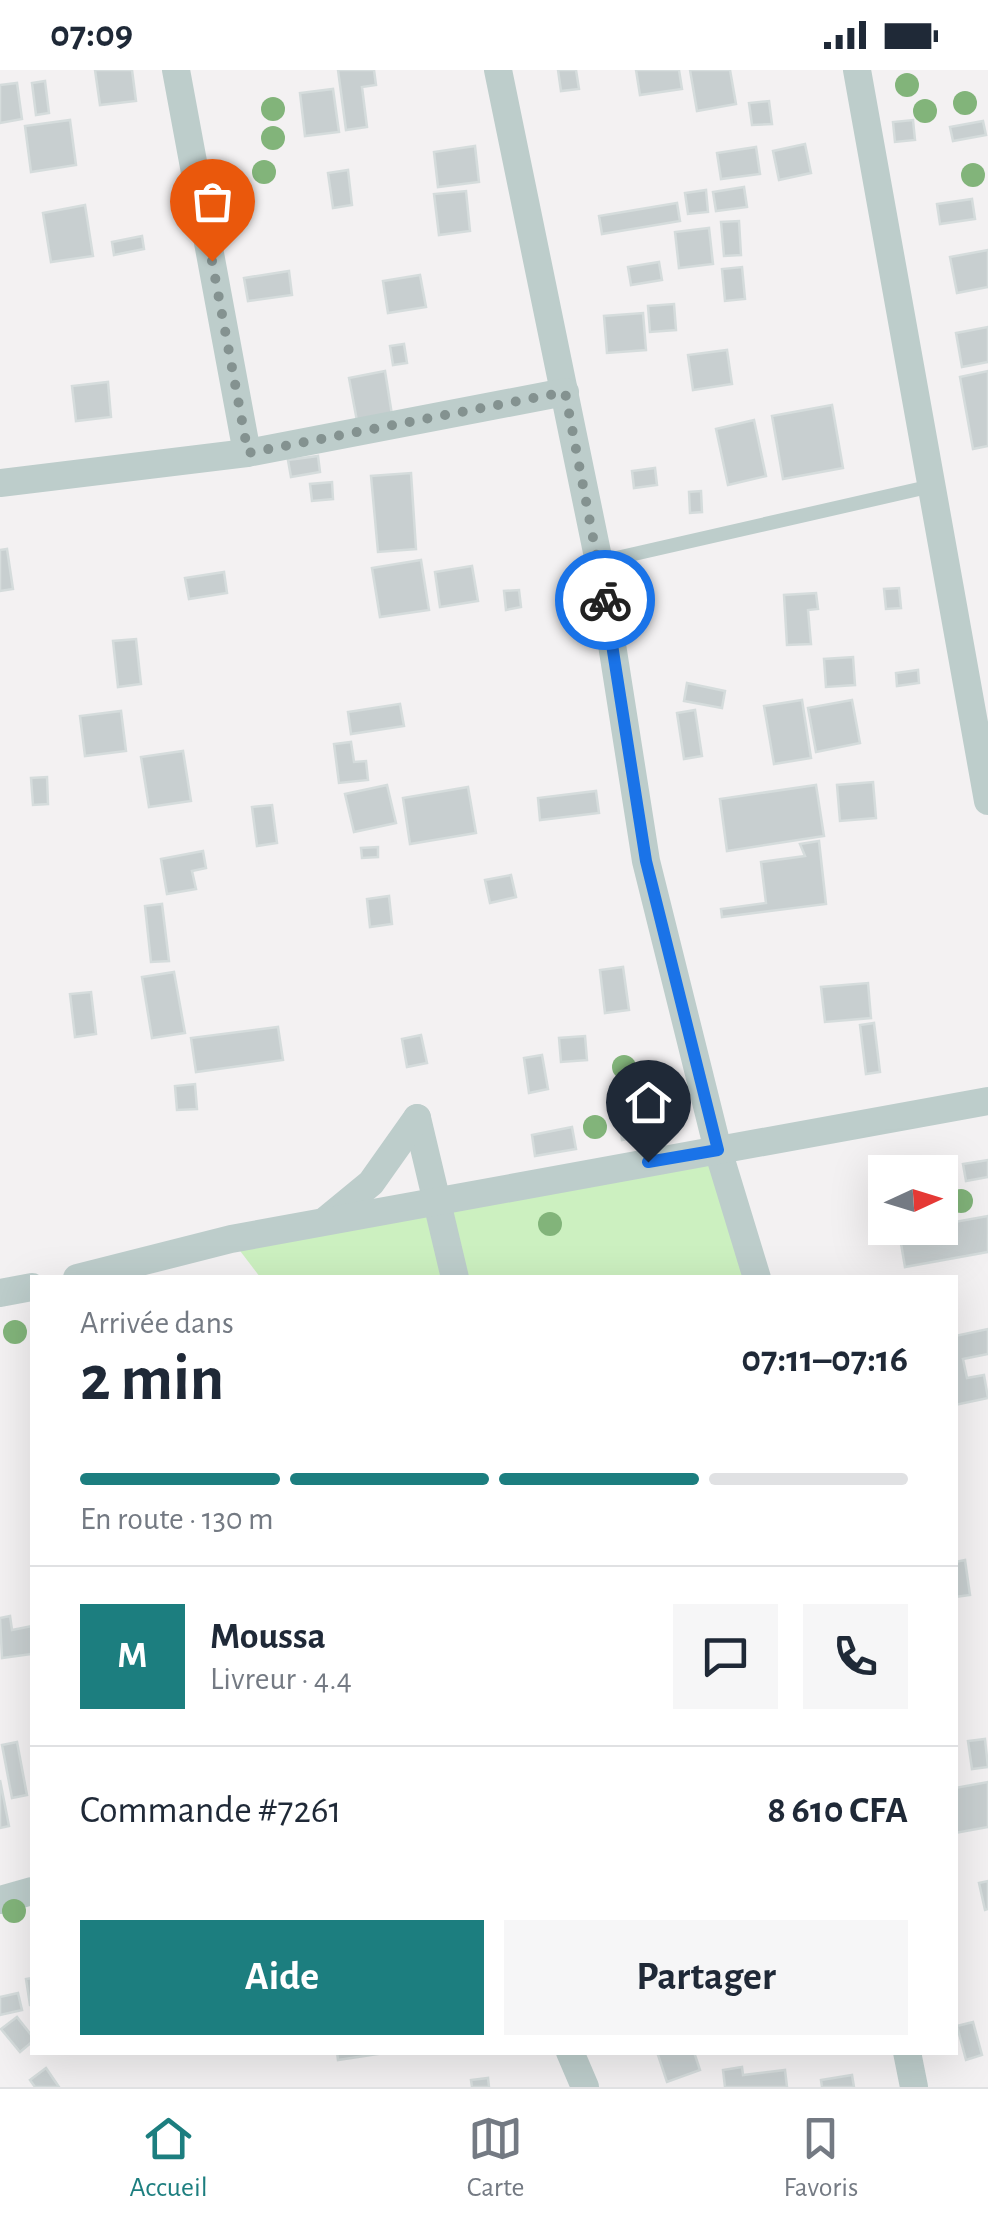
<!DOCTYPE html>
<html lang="fr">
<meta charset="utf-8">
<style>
:root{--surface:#fff;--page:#f6f6f7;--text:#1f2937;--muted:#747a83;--line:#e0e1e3;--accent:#1c7e7f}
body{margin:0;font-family:"Alegreya Sans",sans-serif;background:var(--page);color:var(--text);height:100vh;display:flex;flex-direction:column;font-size:38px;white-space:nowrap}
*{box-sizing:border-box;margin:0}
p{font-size:32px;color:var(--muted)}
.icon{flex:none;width:55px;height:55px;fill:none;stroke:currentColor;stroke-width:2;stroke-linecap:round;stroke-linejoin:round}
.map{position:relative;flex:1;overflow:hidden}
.drawer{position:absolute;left:30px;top:1205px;width:928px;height:780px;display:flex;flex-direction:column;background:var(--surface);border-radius:0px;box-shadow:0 10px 40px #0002}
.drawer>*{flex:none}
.needle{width:65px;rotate:86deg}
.tools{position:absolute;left:868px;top:1085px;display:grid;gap:20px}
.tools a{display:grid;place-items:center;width:90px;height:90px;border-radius:0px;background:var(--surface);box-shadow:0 10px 40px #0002;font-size:50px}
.pin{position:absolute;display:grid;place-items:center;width:85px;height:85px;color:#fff;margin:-102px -42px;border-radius:50% 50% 50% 0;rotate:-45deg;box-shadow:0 0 10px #0007}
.pin .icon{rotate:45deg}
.courier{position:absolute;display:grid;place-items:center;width:100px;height:100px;margin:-50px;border:8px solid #1a73e8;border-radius:50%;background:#fff;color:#222;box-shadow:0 2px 12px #0007}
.summary em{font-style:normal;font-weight:700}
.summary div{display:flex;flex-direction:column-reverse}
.summary{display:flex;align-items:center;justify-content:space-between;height:170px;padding:0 50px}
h1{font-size:65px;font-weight:700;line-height:75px}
.bar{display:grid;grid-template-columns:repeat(4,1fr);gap:15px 10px;align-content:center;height:120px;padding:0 50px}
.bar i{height:12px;border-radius:8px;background:var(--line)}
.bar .current{background:var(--accent)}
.bar p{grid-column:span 4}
.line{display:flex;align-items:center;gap:25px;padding:0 50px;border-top:2px solid var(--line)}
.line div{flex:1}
.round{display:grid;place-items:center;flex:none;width:105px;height:105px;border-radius:0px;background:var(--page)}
.button{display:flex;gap:20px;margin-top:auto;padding:20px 50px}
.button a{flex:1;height:115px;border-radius:0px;background:var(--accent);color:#fff;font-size:40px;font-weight:700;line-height:115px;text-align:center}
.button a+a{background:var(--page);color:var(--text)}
.status{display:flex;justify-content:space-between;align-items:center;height:70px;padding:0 50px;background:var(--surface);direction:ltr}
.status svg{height:28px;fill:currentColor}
.menu{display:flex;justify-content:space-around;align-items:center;height:140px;border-top:2px solid var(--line);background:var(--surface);font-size:28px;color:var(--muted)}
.menu a{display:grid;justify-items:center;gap:5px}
.menu .current{color:var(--accent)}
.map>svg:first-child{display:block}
</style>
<div class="status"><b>07:09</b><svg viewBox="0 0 49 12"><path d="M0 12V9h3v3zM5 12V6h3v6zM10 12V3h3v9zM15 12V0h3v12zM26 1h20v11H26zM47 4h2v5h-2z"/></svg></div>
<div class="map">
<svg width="988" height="2017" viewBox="0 0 988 2017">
<rect width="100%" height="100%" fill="#f3f1f2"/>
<!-- green -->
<path fill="#ccf0c0" d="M718,1080L757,1207H260L231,1169Z"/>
<!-- building -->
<g fill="#c8cfd0" stroke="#d5dcdc" stroke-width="2.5">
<path d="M95,0H132L136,31L100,35Z"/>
<path d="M338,0H374L376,15L362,17L367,57L346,60Z"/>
<path d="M558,0H576L579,19L561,21Z"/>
<path d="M636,0H679L682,19L640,25Z"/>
<path d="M690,0H730L736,34L697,41Z"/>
<path d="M45,11L49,43L36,45L32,13Z"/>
<path d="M17,13L22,49L0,53V15Z"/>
<path d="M333,19L339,62L305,66L300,23Z"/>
<path d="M769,31L772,54L752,55L749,33Z"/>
<path d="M70,50L76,95L31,102L25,56Z"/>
<path d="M913,50L915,70L895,72L893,52Z"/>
<path d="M983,51L986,65L953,71L950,57Z"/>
<path d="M805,74L811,103L779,110L773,81Z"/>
<path d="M475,76L479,112L438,117L434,82Z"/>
<path d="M756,77L760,104L721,109L717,83Z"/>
<path d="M348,100L352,135L333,138L328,103Z"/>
<path d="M744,117L747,137L716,141L713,122Z"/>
<path d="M706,120L708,142L688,144L685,123Z"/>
<path d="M466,121L470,161L439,165L434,124Z"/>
<path d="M972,129L975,149L940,154L937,134Z"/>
<path d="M677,133L680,151L602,164L599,146Z"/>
<path d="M85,135L93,186L51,192L43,143Z"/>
<path d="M739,151L741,185L724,186L721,152Z"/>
<path d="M709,158L713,194L679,198L675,162Z"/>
<path d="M142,166L144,179L114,185L112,172Z"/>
<path d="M988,180V217L957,223L950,187Z"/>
<path d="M659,192L662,210L631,215L628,197Z"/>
<path d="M742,197L745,229L725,231L722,199Z"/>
<path d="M289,201L292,225L248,231L244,208Z"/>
<path d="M420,205L426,237L388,243L383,211Z"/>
<path d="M674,234L676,260L650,262L648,236Z"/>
<path d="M643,243L646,280L607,283L604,246Z"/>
<path d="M988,257V292L962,297L956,263Z"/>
<path d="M404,274L407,293L393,295L390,276Z"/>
<path d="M727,280L732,314L693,320L688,285Z"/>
<path d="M385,301L392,345L357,351L349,308Z"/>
<path d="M988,301V376L973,379L960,307Z"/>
<path d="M108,312L111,347L76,351L72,316Z"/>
<path d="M832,335L843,398L783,409L772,346Z"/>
<path d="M754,350L766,406L728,415L716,359Z"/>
<path d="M318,386L320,402L291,407L288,390Z"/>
<path d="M655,398L657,415L634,418L632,401Z"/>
<path d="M411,403L416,479L378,482L371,406Z"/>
<path d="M332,412L333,429L312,431L310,414Z"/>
<path d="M701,421L702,442L690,443L689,422Z"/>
<path d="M7,479L13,519L0,521V480Z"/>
<path d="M421,490L429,540L380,547L372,498Z"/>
<path d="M472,496L478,531L440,537L435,502Z"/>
<path d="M224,502L227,523L189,529L185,508Z"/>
<path d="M899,518L901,538L886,539L884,519Z"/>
<path d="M519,520L521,537L506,540L504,521Z"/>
<path d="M816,523L818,539L808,540L811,574L787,575L784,525Z"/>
<path d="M136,569L141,614L118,617L113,571Z"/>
<path d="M853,587L855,615L826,617L824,589Z"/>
<path d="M918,600L919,613L897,616L896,603Z"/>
<path d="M687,613L725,621L722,638L684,631Z"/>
<path d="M802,630L811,688L774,694L764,636Z"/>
<path d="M852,630L860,673L816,682L808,638Z"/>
<path d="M400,634L404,656L351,664L348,642Z"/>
<path d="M695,640L702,686L684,689L677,643Z"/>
<path d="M121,641L126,681L85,686L80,646Z"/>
<path d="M351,672L354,692L366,691L368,710L339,713L334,674Z"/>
<path d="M183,681L191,731L149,737L141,687Z"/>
<path d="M47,707L48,734L33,735L31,708Z"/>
<path d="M873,712L876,748L840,751L837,715Z"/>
<path d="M387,715L396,753L354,762L345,724Z"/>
<path d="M816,715L824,766L727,781L720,729Z"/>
<path d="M468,717L476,763L410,774L403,728Z"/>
<path d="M596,721L599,743L540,750L538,728Z"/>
<path d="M272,735L277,773L257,776L252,737Z"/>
<path d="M819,771L826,834L722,847L721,839L766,833L761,792L805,786L800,774Z"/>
<path d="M378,777V787L362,788L361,778Z"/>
<path d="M203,781L206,798L192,801L196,819L167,824L161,789Z"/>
<path d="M511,805L516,827L490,833L485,810Z"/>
<path d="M389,826L392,854L370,857L367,829Z"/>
<path d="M162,834L169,891L151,892L145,836Z"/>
<path d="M623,897L629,940L605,943L600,900Z"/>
<path d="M174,902L185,963L152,968L142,907Z"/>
<path d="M868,913L871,948L825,952L821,917Z"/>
<path d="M91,922L96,964L75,967L70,924Z"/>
<path d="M874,953L880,1002L866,1004L860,955Z"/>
<path d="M278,957L283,990L196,1002L191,968Z"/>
<path d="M421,965L427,993L407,997L402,969Z"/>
<path d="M585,966L587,990L561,992L559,968Z"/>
<path d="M542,985L548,1019L529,1023L524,988Z"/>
<path d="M195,1014L197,1039L177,1040L175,1016Z"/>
<path d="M640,1029L644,1066L622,1070L617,1033Z"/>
<path d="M572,1057L576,1079L535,1086L532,1065Z"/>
<path d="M988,1090V1107L966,1111L963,1094Z"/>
<path d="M988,1146V1182L905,1197L899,1162Z"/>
<path d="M988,1259V1284L963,1289L967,1308L984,1305L988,1328L955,1335V1266Z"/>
<path d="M965,1490L970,1525L955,1527V1492Z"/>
<path d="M10,1546L12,1560L32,1556V1584L2,1588L0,1548Z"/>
<path d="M985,1669L988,1697L972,1699L968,1671Z"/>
<path d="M17,1672L27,1725L12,1728L2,1675Z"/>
<path d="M0,1710L9,1756L0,1758Z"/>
<path d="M988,1712V1757L955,1763V1718Z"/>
<path d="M988,1811V1839L985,1840L979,1813Z"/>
<path d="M32,1908V1935H30L26,1909Z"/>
<path d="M18,1923L22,1940L0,1945V1927Z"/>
<path d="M17,1947L32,1966V1972L20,1982L1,1959Z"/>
<path d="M973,1952L982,1985L966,1990L957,1956Z"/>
<path d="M337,1982H378V1984L338,1990Z"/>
<path d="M657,1982H694L700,2000L667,2012Z"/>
<path d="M742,1997L743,2005L785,2000L787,2017H725L723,2000Z"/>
<path d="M46,1998L59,2017H35L30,2010Z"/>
<path d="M852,2005L854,2017H822L821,2010Z"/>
<path d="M488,2008L489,2017H472L471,2010Z"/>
</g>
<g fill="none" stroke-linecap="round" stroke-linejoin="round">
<!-- lane -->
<path stroke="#bdcdcb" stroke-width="14" d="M599,492L932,416"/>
<!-- street -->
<g stroke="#bdcdcb" stroke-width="28">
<path d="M176,0L247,383"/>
<path d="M498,0L599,492L646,791L718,1080L757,1208"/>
<path d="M857,0L988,731"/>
<path d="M0,413L247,383L565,322"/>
<path d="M417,1048L455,1208"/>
<path d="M326,1150L371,1113L417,1048"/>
<path d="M77,1208L231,1169L988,1031"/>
<path d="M0,1223L32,1217"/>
<path d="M0,1830L32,1821"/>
<path d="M570,1982L585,2017"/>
<path d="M907,1982L914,2017"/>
</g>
</g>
<!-- trees -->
<g fill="#82b47a">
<circle cx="907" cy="15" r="12"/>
<circle cx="965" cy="33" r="12"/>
<circle cx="273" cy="39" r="12"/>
<circle cx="925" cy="41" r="12"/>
<circle cx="273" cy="68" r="12"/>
<circle cx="264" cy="102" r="12"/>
<circle cx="973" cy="105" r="12"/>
<circle cx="624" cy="997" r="12"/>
<circle cx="595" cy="1057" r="12"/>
<circle cx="961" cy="1131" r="12"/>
<circle cx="550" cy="1154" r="12"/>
<circle cx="15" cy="1262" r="12"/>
<circle cx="14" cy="1841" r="12"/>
</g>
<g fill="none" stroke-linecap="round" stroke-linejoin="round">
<!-- done -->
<path stroke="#849290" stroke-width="10" stroke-dasharray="0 18" d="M212,191L248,383L565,322L605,530"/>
<!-- route -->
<path stroke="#1a73e8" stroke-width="12" d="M605,530L646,791L718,1080L648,1092"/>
</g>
</svg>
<div class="tools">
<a><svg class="needle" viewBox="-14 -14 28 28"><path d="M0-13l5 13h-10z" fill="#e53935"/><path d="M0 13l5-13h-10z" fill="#747a83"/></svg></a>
</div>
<div class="pin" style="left:212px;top:191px;background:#ea580c"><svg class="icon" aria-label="bag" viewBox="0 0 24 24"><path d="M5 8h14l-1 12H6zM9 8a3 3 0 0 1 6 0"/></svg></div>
<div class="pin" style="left:648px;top:1092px;background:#1f2937"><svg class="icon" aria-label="home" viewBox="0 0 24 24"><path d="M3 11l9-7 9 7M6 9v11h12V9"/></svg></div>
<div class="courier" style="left:605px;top:530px"><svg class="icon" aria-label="bike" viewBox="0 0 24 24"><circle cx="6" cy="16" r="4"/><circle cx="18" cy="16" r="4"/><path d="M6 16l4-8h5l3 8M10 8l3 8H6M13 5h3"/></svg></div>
<section class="drawer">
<div class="summary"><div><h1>2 min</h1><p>Arrivée dans</p></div><em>07:11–07:16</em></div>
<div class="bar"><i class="current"></i><i class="current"></i><i class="current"></i><i></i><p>En route · 130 m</p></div>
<div class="line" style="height:180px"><b class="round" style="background:var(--accent);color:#fff">M</b><div><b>Moussa</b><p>Livreur · 4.4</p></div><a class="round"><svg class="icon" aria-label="chat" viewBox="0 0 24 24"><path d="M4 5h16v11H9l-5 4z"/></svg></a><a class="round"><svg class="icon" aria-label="phone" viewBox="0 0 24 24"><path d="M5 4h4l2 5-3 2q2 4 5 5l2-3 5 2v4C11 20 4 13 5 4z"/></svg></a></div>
<div class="line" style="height:130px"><div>Commande #7261</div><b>8 610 CFA</b></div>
<div class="button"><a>Aide</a><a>Partager</a></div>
</section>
</div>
<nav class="menu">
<a class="current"><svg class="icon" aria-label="home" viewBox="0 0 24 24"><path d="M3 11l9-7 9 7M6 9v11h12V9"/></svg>Accueil</a>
<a><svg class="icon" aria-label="map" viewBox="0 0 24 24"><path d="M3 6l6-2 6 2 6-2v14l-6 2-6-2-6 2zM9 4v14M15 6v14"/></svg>Carte</a>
<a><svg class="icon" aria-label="saved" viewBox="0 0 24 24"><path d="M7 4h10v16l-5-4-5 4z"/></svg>Favoris</a>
</nav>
